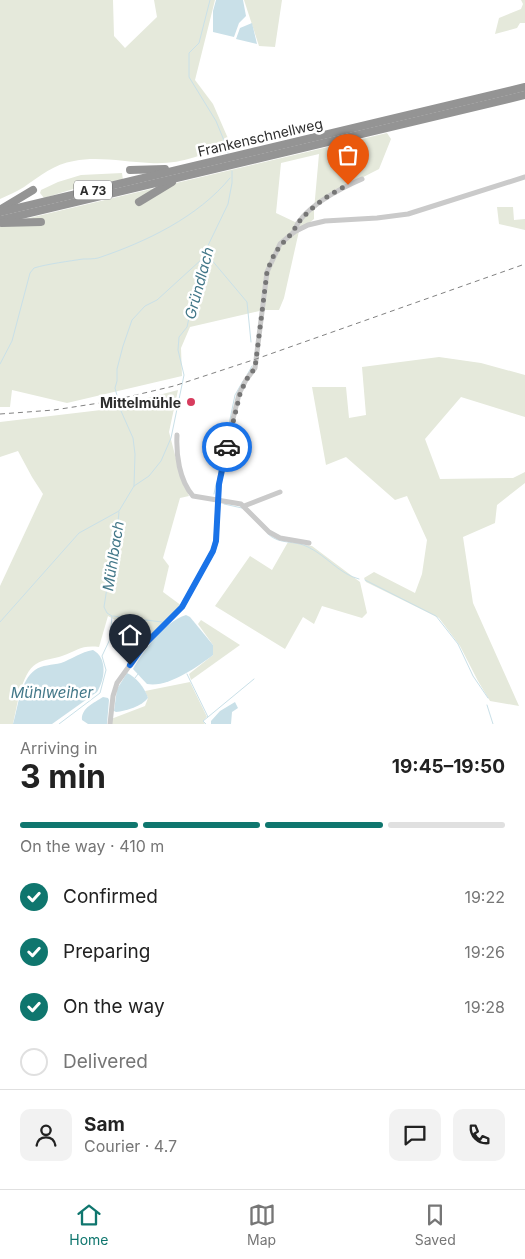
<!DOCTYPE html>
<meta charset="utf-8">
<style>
:root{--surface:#fff;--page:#f2f2f2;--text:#222;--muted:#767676;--line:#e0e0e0;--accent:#0f766e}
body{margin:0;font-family:Inter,sans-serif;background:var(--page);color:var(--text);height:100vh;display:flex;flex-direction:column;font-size:19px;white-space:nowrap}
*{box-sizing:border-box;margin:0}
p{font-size:16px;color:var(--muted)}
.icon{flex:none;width:28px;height:28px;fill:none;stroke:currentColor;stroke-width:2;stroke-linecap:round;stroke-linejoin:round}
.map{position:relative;height:724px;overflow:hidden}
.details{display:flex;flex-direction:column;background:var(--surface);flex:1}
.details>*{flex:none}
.pin{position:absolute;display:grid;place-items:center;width:42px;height:42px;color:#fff;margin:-51px -21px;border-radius:50% 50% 50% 0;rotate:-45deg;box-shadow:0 0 5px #0007}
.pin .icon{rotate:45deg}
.courier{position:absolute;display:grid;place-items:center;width:50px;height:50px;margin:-25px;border:4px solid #1a73e8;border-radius:50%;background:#fff;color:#222;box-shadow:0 1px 6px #0007}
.headline em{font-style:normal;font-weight:700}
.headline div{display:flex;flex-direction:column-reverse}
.headline{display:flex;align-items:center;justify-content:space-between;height:85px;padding:0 20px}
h1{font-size:32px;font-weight:700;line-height:38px}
.bar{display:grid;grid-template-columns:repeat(4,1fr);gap:8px 5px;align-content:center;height:60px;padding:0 20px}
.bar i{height:6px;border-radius:4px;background:var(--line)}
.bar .current{background:var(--accent)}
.bar p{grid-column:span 4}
.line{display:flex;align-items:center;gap:12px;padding:0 20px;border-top:1px solid var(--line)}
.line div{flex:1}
.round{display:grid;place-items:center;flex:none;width:52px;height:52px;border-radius:10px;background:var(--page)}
ol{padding:0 20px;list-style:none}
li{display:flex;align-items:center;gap:15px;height:55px}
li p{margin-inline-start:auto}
li .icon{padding:5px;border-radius:50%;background:var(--accent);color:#fff;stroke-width:4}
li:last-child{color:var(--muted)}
li i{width:28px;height:28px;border:2px solid var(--line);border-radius:50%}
.menu{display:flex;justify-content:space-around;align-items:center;height:70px;border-top:1px solid var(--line);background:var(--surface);font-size:14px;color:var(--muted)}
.menu a{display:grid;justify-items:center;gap:2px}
.menu .current{color:var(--accent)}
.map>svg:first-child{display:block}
</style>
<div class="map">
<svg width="525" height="724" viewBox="0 0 525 724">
<rect width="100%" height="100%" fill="#fff"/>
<!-- green -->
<g fill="#e5e9db" fill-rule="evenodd">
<path d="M0,0H113L114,36L125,48L157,17L154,0H215L195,80L213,104L230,143C204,155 179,165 150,163C125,162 98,156 74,161C54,164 40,176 24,187C16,192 8,195 0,199Z"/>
<path d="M244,0H282L275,47L259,46Z"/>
<path d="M521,0H525V23H520L517,28L495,34L499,18L521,9L523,4Z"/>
<path d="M387,133L391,139L379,169L332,193L314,210V219L299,231L284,298L279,310H264L190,327L181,348L182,376L67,403L12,390L10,407H0V227L11,225L25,219ZM319,154L314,210L295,222L276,213L281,163Z"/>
<path d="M122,173L123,180L93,183L44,198L40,193L41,190L58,182L81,175Z"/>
<path d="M497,207H513L514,220L525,219V230L499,224Z"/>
<path d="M439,357L481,363L525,375V417L461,397L425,439L440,479L513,478L525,472V483L497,505L495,523L463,537L473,603L519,706L490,701L478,681L460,646L439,618L366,582L364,578L374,572L415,593L422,574L427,540L407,496L395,500L346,457L326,465L312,387H346L349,418L366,415L362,367Z"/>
<path d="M178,390L169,432L181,478L189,496L180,498L163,558L169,566L163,592L182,606L147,638L108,616L99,647C80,645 78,651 62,656C54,659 44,659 36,664C21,673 17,708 13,724H0V586L43,494L32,477L18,451L0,457V422L101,410Z"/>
<path d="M288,542L312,546L360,582L367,613L362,618L322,606L314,624L303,617L285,649L215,606L250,556L272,570Z"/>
<path d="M201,620L240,645L191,680L189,674L213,655V645L198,624Z"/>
<path d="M190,682L207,717L203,721L205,724H111V719L145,706L148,698L145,691Z"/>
</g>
<!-- water -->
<g fill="#c9e0e8">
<path d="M216,0H243L246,16L239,23L234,37L213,32V11Z"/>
<path d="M252,23L257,44L236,39L240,28Z"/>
<path d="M186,615L190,617L213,645V655C197,667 168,688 147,684L133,669C144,650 164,622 186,615Z"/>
<path d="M93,650C108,658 105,680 97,692L52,724H13C18,707 20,681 35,670C42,665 52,665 61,663C72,659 81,652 93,650Z"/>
<path d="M127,673C136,677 145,688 148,698C142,706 126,711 116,712L114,711L117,689Z"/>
<path d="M103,697L108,698L109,700L107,724H88L82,720C81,708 94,703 103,697Z"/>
<path d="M235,702L238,708L232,712L231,724H211V721L220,711Z"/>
</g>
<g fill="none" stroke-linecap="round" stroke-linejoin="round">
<!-- stream -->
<g stroke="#c9e0e8" stroke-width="1">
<path d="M210,0L199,43L189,53V77L216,121L223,138L228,153"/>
<path d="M205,252L247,302L251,342"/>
<path d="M0,364L12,341L30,273L34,268C47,264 70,261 83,259C88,259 94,259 98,258C146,242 198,217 230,178"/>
<path d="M247,375L252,366"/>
<path d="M227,434L235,395L243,381"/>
<path d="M134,486L135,454L133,438L121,411L115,388L117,381V369L123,346L132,320L145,306L157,300L202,259"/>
<path d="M214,494L216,484"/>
<path d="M224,504L242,508"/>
<path d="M268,534C279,545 295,540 308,547C327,556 339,574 359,579"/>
<path d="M365,580L436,616L458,644L473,676L488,698"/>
<path d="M113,616L162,622"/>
<path d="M0,622L79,533L119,511L134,486L149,476L161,461L171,438L184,375L178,350L179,337L187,327L202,258L228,204L232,183V171"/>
<path d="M187,674L208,717L203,721L206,724"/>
<path d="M135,678L138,674"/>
<path d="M487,705L493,724"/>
<path d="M208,717L254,679"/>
<path d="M59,724L100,693L106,670L102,656L110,639L112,616L107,613L104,607L108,581L113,568L119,512"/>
</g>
<!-- minor -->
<g stroke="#cacaca" stroke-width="5">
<path d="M294,232C300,209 341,188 362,179"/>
<path d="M177,435C176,454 179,480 193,496L241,504L269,532L280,538L309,543"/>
<path d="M244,506L280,492"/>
<path d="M110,724L113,696L117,683L145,644L182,607L213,551L216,541L219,484L222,465L239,394L246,380L255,368L267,272L280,244L294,232L308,225L325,221L377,218L408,214L525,177"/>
</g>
<!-- highway -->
<g stroke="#949494" stroke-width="8">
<path d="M130,170L165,169"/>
<path d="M139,202L172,182"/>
<path d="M3,208L33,190"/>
<path d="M0,212L525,87"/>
<path d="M0,220L525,95"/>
<path d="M2,223L41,222"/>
</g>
<!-- rail -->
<path stroke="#828282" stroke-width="1" stroke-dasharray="5 4" stroke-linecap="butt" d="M0,414L54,410L106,402L174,386L256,359L525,264"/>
</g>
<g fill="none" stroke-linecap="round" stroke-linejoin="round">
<!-- done -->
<path stroke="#767676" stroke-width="5" stroke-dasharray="0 9" d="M227,447L240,394L246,380L255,368L267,272C274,252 277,249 292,233C295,230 295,226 298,223C311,207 329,194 348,185"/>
<!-- route -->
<path stroke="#1a73e8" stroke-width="6" d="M130,665L145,644L182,607L213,551L216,541L219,484L227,447"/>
</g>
<!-- markers -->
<circle fill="#d73c5e" stroke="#fff" stroke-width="2" cx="191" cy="402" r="5"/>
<g text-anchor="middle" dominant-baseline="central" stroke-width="5" stroke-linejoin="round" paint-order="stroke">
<!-- shield labels -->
<rect fill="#fff" stroke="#6c6c6c" stroke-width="1" x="74" y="180.5" width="38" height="19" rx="4"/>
<g font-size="12" font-weight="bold" fill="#2d2d2d">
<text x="93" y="190">A 73</text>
</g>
<!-- street labels -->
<g font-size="14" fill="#2d2d2d" stroke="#fff">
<text transform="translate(260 137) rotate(-13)">Frankenschnellweg</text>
</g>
<!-- poi labels -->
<g font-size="14" font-weight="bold" fill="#2d2d2d" stroke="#fff" text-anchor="end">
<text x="181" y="402">Mittelmühle</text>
</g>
<!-- water labels -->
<g font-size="15" font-style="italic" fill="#427788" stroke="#fff">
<text transform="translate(199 283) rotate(-75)">Gründlach</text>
<text transform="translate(113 556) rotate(-81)">Mühlbach</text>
<text x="52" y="692">Mühlweiher</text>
</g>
</g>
</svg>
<div class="pin" style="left:348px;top:185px;background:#ea580c"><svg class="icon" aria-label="bag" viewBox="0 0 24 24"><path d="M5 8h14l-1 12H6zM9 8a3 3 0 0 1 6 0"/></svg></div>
<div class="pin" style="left:130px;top:665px;background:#1f2937"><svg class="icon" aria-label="home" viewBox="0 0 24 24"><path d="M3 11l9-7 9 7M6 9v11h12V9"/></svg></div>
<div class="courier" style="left:227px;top:447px"><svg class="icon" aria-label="car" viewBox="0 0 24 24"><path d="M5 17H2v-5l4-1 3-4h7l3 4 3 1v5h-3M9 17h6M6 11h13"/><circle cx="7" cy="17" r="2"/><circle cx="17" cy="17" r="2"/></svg></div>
</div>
<section class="details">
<div class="headline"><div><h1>3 min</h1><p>Arriving in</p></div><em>19:45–19:50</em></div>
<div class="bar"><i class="current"></i><i class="current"></i><i class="current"></i><i></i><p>On the way · 410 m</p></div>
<ol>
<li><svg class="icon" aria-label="check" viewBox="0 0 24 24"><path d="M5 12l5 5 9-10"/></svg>Confirmed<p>19:22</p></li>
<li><svg class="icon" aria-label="check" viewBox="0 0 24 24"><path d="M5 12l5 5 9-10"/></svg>Preparing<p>19:26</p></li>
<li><svg class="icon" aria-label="check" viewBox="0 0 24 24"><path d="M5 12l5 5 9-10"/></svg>On the way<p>19:28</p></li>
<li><i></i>Delivered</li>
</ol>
<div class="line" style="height:90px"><a class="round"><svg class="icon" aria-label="person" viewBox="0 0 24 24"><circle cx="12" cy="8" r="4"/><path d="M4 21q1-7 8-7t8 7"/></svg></a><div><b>Sam</b><p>Courier · 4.7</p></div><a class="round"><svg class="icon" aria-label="chat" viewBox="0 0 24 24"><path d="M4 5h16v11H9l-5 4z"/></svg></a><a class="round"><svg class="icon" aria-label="phone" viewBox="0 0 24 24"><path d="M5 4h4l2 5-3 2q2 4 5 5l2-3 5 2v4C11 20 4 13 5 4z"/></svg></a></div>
</section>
<nav class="menu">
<a class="current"><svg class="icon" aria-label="home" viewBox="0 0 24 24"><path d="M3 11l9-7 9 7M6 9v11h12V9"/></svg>Home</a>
<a><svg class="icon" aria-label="map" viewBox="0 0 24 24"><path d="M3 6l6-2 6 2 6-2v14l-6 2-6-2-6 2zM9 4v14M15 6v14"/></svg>Map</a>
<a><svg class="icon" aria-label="saved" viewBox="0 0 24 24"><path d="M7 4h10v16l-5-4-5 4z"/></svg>Saved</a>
</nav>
